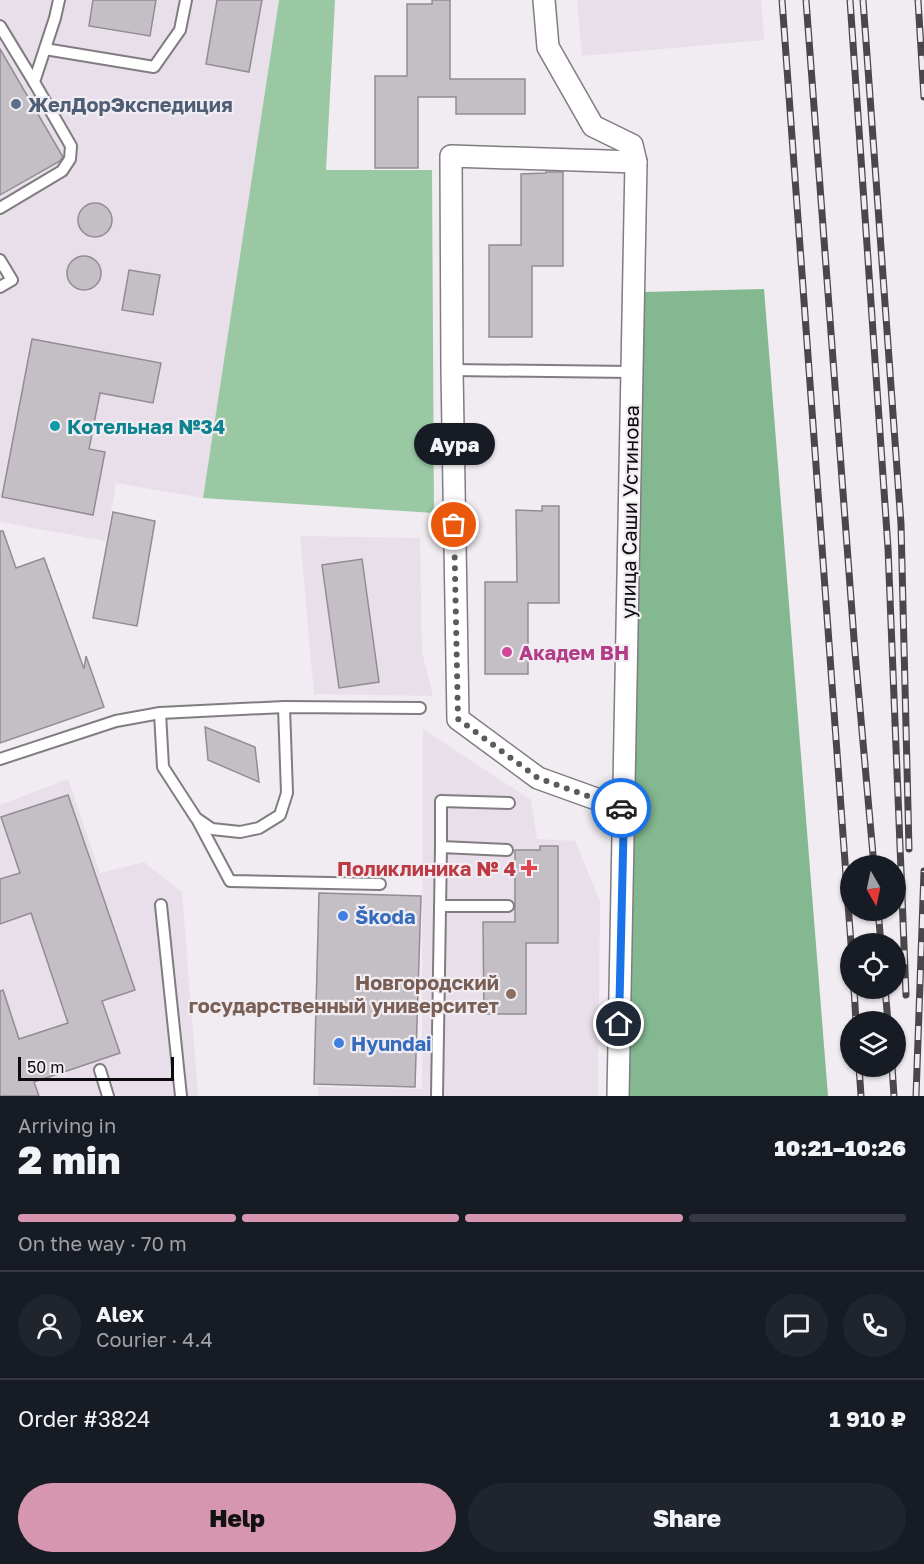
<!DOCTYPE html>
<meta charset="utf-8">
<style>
:root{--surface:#171b24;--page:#20242c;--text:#f1f3f6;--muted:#9ea1a6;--line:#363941;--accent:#d696af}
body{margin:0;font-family:"Golos Text",sans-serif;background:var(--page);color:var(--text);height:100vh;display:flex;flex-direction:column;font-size:22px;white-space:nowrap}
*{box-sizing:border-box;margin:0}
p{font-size:20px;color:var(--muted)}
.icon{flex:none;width:33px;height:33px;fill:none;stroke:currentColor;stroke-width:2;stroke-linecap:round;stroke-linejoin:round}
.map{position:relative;height:1096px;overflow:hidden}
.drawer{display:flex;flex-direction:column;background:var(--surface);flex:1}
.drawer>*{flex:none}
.needle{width:39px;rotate:171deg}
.tools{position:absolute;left:840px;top:855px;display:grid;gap:12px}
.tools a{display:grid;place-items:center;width:66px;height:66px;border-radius:50%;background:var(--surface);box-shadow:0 2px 4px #0004;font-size:30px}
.scale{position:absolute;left:18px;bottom:15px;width:156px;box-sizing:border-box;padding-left:6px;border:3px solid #0c0b0d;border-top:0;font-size:16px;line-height:21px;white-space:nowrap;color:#0c0b0d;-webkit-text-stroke:4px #f0ecf1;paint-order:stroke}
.pin{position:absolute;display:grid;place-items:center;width:51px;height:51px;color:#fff;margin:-26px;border:3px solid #fff;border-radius:50%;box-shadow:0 2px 6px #0007}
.courier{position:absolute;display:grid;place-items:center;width:60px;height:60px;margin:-30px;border:4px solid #1a73e8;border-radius:50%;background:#fff;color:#222;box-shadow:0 2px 8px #0007}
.bubble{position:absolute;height:42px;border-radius:21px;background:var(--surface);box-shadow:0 2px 4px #0004;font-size:20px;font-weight:800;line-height:42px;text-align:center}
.head em{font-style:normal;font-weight:800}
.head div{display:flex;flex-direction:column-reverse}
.head{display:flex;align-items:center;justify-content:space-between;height:102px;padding:0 18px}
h1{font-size:39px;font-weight:800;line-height:45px}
.bar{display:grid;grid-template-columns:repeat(4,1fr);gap:9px 6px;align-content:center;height:72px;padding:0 18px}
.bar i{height:8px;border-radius:4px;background:var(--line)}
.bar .selected{background:var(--accent)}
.bar p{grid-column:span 4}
.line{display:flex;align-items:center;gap:15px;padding:0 18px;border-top:2px solid var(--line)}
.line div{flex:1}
.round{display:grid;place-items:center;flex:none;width:63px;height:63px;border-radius:32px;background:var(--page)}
.button{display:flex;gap:12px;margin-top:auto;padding:12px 18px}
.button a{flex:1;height:69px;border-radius:36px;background:var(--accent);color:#111;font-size:24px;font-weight:800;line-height:69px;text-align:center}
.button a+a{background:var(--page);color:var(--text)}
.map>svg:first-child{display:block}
</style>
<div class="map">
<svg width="924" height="1096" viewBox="0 0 924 1096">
<rect width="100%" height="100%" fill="#f0ecf1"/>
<!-- built -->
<g fill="#e8dfea">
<path d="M0,0H279L203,498L116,483L106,541L0,522Z"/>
<path d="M577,0H761L764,40L582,56Z"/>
<path d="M300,536L420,538L422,652L433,696L314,694Z"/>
<path d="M423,729L531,800L537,839L575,841L600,901L598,1096H318V1087L422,1089Z"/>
<path d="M68,779L100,873L144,862L182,892L198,1096H0V805Z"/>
</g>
<!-- green -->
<path fill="#99c8a3" d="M279,0H335L326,170H432L434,513L203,498Z"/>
<!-- forest -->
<path fill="#84b890" d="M764,289L828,1096H627L644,292Z"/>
<!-- building -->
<g fill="#c3bfc4" stroke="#918d92" stroke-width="1.5">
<path d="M93,0H156L150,36L89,26Z"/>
<path d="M217,0H262L249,72L206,64Z"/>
<path d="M432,0H450V79H525V114H456V97H418V168H375V76H407V4H432Z"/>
<path d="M0,49L63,157L60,161L0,195Z"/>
<path d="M546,172H563V266H532V337H489V245H521V174L546,173Z"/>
<circle cx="95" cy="220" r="17"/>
<circle cx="84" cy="273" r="17"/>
<path d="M129,270L160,275L153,315L122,310Z"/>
<path d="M32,339L161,363L153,403L100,393L89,449L105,452L93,515L2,497Z"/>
<path d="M542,506H559V603H528V674H485V582H517L516,510L542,511Z"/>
<path d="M113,512L155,521L137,626L93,618Z"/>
<path d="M0,531H3L16,568L44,558L84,669L86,656L104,707L0,743Z"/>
<path d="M362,559L379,682L339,688L322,565Z"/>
<path d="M205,727L255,747L259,782L208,760Z"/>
<path d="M68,795L135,990L102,1001L120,1053L34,1082L39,1096H0V991L3,990L19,1039L68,1023L31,913L0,924V879L20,873L1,817Z"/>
<path d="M540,846H558V943H526V1014H484L483,922H515V850H540Z"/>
<path d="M319,893L421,896L415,1087L314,1084Z"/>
</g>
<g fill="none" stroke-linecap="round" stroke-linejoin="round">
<defs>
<g id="lane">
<path d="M0,26L34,82"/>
<path d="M45,49L154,67L180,30L186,0"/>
<path d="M0,208L62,171L70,159L71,146L34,82L55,18L59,0"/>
<path d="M0,260L12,280L0,287"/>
<path d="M452,370L632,372"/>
<path d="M160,713L163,767L196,818L212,829L240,832L259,828L280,815L287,793L284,707"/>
<path d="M0,759L116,721L160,713L284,707L420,708"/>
<path d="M198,821L230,881L380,884"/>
<path d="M441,847V801L509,803"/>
<path d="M161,905L181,1096"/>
<path d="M440,906H508"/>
<path d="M100,1070L108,1096"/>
<path d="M437,1096L441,847L507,850"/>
</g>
<g id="street">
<path d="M544,0L548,47L593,126L632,145L636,162L618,1096"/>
<path d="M624,809L538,778L458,719L452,370L451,156L636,162"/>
</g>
</defs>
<!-- lane casing -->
<use href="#lane" stroke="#807c81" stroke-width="14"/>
<!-- street casing -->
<use href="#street" stroke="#807c81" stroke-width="24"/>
<!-- lane -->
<use href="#lane" stroke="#fff" stroke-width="10"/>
<!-- street -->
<use href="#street" stroke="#fff" stroke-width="21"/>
<defs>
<g id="rail">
<path d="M782,0L851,944"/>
<path d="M806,0L855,652L874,866"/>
<path d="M850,0L888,548L906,995"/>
<path d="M863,0L901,524L909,849"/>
<path d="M918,0L924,97"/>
<path d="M878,910L881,944"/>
<path d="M854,988L856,1022"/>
<path d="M885,988L888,1022"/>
<path d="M859,1066L861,1096"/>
<path d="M892,1066L894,1096"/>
<path d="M916,1096L924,871"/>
</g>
</defs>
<!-- rail casing -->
<use href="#rail" stroke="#49474a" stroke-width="7"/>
<!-- rail -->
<use href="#rail" stroke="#f0ecf1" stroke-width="4.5" stroke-dasharray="14" stroke-linecap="butt"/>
</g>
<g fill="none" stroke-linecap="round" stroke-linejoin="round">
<!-- done -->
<path stroke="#5c5a5d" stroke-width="6" stroke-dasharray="0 10.8" d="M454,525L458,719L538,778L621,808"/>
<!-- route -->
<path stroke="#1a73e8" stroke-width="8" d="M619,1024L624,809L621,808"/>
</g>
<!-- markers -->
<circle fill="#5c6f8a" stroke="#f0ecf1" stroke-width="2" cx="16" cy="104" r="6"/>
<circle fill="#0f9aa8" stroke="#f0ecf1" stroke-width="2" cx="55" cy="426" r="6"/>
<circle fill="#d1479c" stroke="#f0ecf1" stroke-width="2" cx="507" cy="652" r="6"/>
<path fill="#e0444e" stroke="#f0ecf1" stroke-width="2" d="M526 859h6v6h6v6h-6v6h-6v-6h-6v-6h6z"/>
<g fill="#3f7fe0" stroke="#f0ecf1" stroke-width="2">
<circle cx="343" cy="916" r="6"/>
<circle cx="339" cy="1043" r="6"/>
</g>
<circle fill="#8d6e63" stroke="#f0ecf1" stroke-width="2" cx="511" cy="994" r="6"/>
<g text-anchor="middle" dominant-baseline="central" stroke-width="4.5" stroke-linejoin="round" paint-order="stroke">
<!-- service labels -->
<g font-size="20" font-weight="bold" fill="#4e5e75" stroke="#f0ecf1" text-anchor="start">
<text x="28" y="104">ЖелДорЭкспедиция</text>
</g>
<!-- culture labels -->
<g font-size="20" font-weight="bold" fill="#0d838f" stroke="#f0ecf1" text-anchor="start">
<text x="67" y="426">Котельная №34</text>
</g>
<!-- street labels -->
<g font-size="20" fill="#0c0b0d" stroke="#f0ecf1">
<text transform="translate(629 512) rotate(-89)">улица Саши Устинова</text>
</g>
<!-- hotel labels -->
<g font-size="20" font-weight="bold" fill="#b23c85" stroke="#f0ecf1" text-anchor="start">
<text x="519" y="652">Академ ВН</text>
</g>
<!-- health labels -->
<g font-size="20" font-weight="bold" fill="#be3a42" stroke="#f0ecf1" text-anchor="end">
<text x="516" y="868">Поликлиника № 4</text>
</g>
<!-- shop labels -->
<g font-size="20" font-weight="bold" fill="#366cbe" stroke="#f0ecf1" text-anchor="start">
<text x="355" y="916">Škoda</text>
<text x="351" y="1043">Hyundai</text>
</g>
<!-- education labels -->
<g font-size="20" font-weight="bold" fill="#785e54" stroke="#f0ecf1" text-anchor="end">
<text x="499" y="982">Новгородский<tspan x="499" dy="23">государственный университет</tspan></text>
</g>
</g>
</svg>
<div class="tools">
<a><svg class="needle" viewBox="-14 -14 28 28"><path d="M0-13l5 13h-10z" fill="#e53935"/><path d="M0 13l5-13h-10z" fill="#9ea1a6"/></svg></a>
<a><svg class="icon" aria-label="locate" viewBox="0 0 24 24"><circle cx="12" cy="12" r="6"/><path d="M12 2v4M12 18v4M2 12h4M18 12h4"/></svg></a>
<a><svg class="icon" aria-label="layers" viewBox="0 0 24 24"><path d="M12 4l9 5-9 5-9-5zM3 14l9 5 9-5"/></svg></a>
</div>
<div class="scale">50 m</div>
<div class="pin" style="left:454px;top:525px;background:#ea580c"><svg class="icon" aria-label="bag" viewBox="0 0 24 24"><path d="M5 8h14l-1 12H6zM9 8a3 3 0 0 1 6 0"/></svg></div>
<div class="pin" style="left:619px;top:1024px;background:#1f2937"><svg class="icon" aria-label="home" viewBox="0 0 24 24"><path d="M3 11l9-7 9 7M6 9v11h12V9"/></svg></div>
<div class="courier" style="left:621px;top:808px"><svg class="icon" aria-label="car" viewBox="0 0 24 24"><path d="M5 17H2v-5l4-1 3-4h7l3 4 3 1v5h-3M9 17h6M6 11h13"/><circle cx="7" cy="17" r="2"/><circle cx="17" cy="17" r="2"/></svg></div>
<div class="bubble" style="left:414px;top:423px;width:81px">Аура</div>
</div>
<section class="drawer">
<div class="head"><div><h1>2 min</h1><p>Arriving in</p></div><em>10:21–10:26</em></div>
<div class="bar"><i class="selected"></i><i class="selected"></i><i class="selected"></i><i></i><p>On the way · 70 m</p></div>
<div class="line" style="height:108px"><a class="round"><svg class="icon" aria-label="person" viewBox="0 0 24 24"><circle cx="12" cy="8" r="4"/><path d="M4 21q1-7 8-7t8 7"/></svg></a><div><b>Alex</b><p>Courier · 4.4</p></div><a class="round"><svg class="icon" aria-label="chat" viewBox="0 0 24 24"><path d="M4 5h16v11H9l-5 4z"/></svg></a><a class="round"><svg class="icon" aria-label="phone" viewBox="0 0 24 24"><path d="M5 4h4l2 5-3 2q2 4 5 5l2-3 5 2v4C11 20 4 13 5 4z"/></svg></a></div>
<div class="line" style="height:78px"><div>Order #3824</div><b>1 910 ₽</b></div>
<div class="button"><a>Help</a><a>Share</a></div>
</section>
